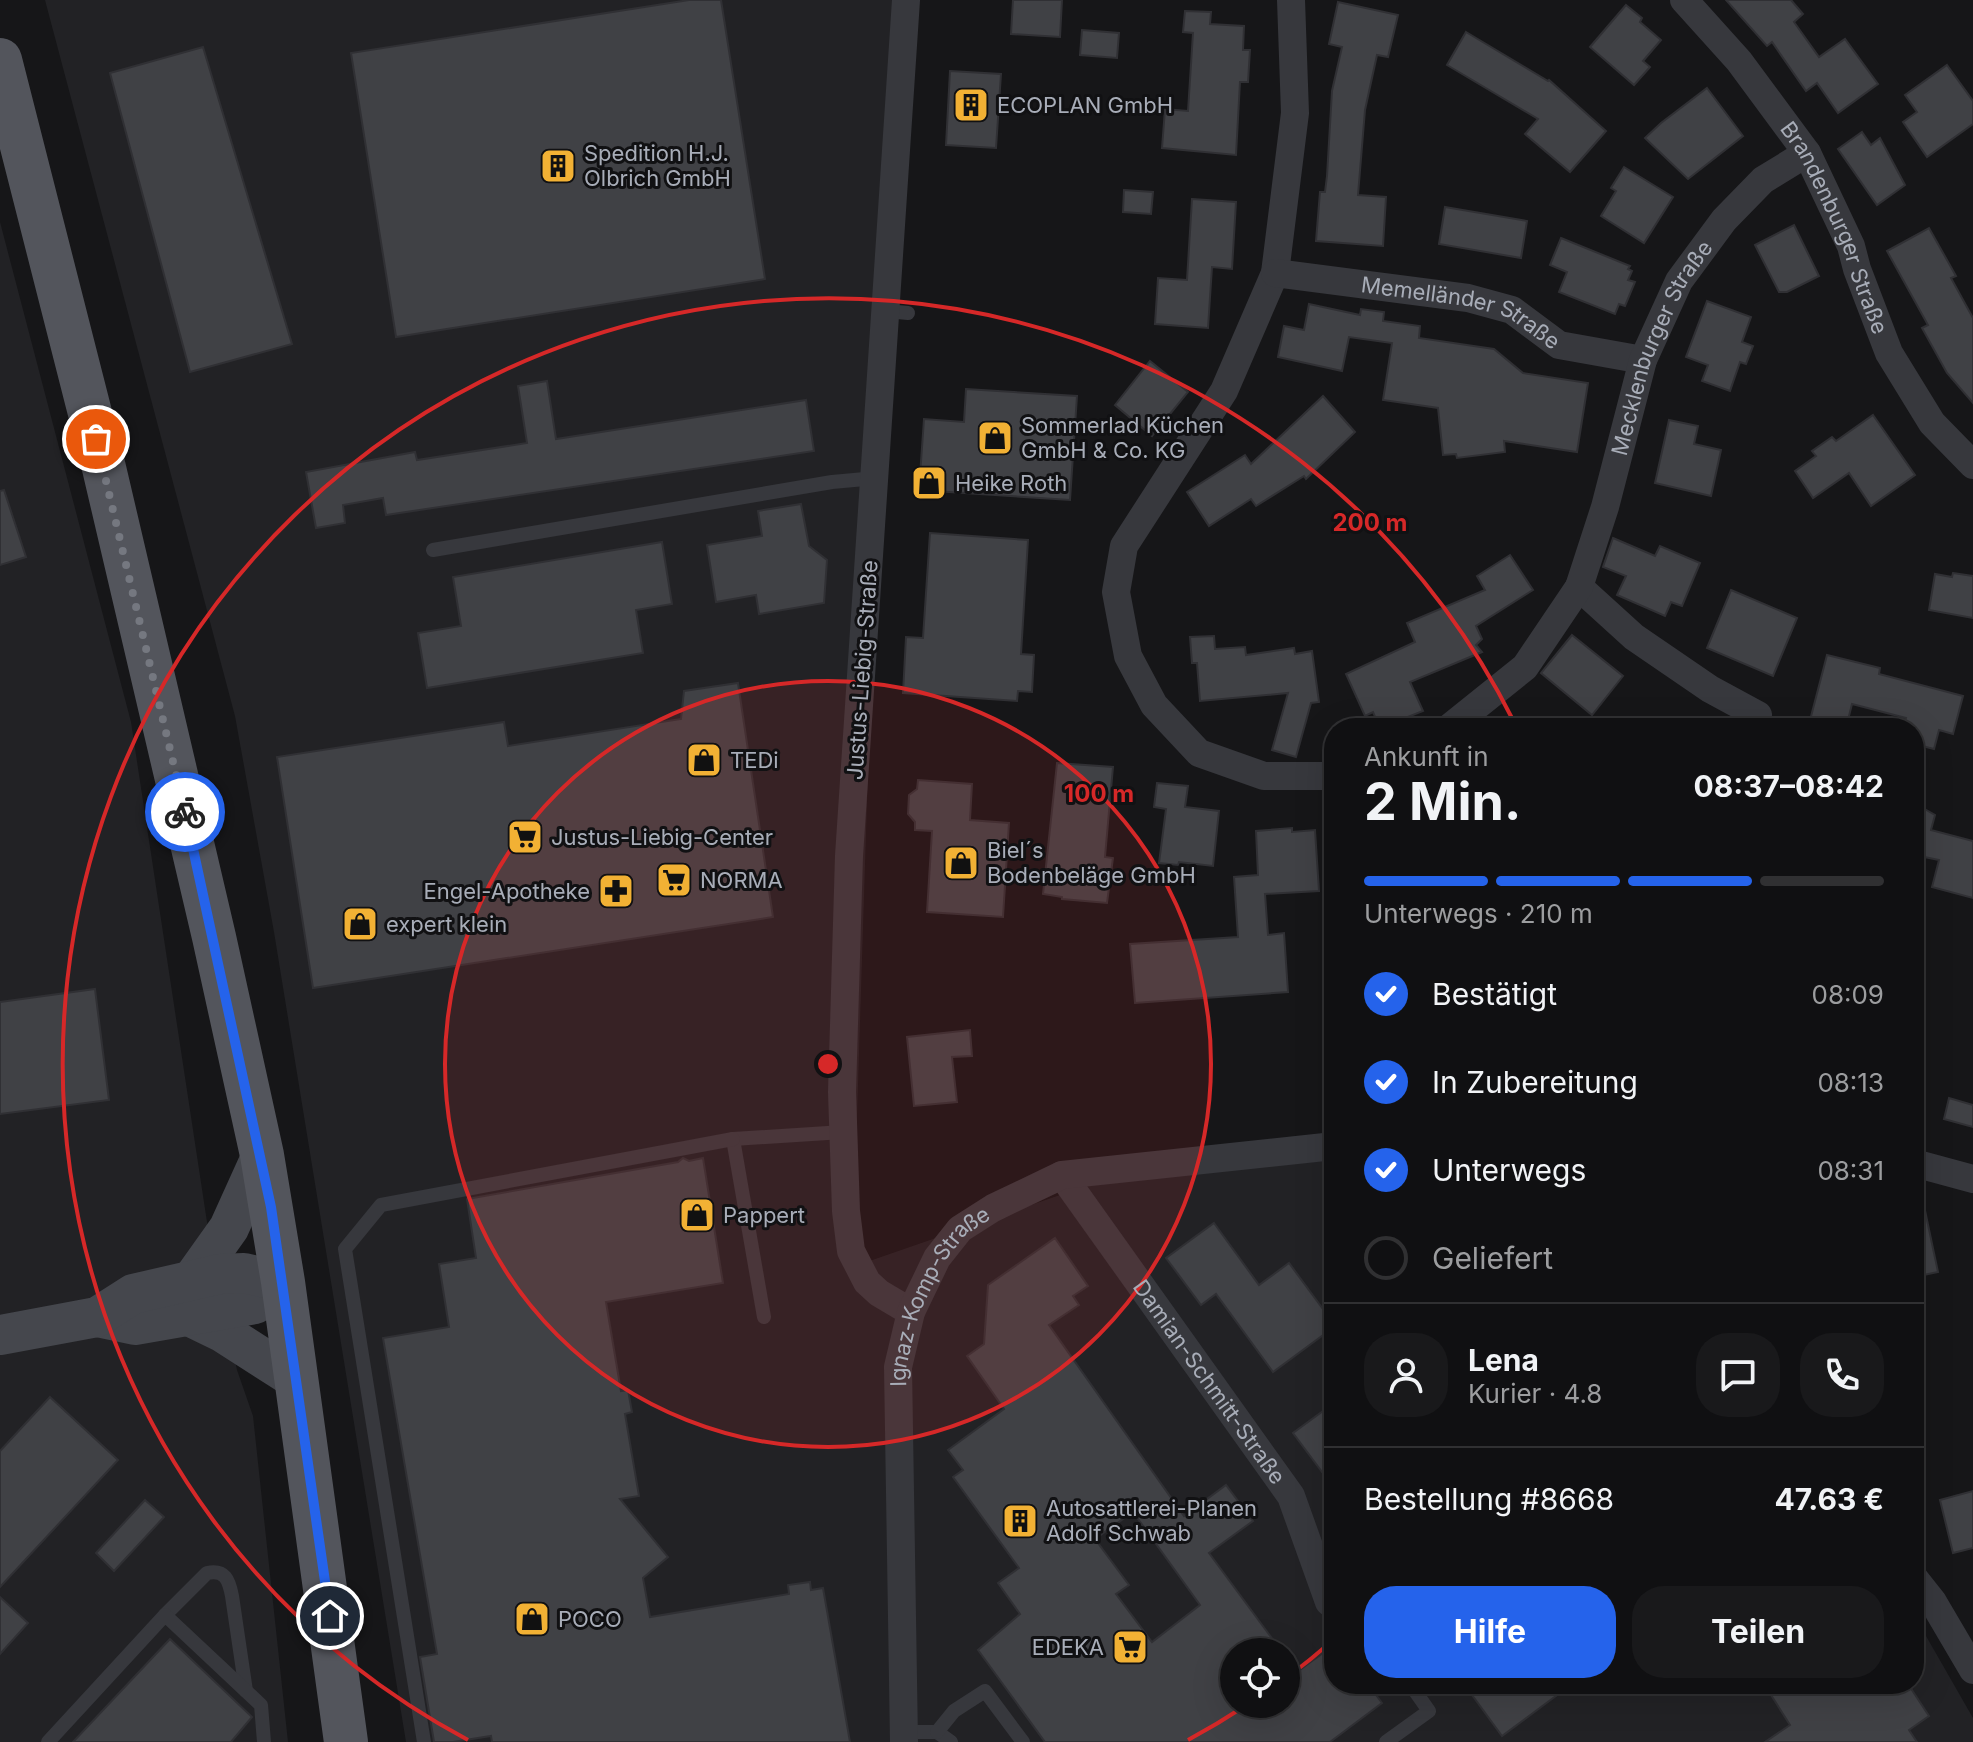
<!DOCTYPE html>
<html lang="de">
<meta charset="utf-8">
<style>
:root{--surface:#101012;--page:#19191b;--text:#f1f3f6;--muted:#9c9d9f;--line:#303032;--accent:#2563eb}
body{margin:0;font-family:Inter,sans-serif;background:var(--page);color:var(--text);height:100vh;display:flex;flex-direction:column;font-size:30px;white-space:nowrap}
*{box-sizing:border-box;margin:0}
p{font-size:26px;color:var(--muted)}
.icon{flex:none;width:44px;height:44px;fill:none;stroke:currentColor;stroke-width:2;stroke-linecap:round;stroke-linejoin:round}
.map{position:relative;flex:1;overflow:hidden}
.drawer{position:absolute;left:1324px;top:718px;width:600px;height:976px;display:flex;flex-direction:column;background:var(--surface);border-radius:32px;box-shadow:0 8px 32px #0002,0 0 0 2px var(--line)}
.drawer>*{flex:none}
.tools{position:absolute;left:1220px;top:1638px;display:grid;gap:16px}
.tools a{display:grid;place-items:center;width:80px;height:80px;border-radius:50%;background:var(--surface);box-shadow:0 8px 32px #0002,0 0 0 2px var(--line);font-size:40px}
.pin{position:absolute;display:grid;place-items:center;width:68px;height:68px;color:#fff;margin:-34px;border:4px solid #fff;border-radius:50%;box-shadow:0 2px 8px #0007}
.courier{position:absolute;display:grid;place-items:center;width:80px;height:80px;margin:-40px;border:6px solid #2563eb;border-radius:50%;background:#fff;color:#222;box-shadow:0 2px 10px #0007}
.headline em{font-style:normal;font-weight:700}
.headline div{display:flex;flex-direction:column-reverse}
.headline{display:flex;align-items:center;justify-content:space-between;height:136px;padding:0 40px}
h1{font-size:52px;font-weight:700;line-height:60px}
.bar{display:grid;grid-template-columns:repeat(4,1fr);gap:12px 8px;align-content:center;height:96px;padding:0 40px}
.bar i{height:10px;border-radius:6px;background:var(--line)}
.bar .current{background:var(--accent)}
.bar p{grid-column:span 4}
.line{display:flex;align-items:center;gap:20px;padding:0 40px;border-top:2px solid var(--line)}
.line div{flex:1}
.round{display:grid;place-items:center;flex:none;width:84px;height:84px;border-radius:32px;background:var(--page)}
ol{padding:0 40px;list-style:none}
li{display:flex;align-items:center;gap:24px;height:88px}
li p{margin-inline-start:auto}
li .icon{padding:8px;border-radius:50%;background:var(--accent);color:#fff;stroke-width:4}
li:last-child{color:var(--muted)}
li i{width:44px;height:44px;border:4px solid var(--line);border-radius:50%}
.action{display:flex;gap:16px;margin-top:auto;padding:16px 40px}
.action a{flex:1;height:92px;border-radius:32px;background:var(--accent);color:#fff;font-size:32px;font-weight:700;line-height:92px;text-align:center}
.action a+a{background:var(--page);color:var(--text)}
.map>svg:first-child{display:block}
</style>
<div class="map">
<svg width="1973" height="1742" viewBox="0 0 1973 1742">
<rect width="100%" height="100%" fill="#161618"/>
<!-- built -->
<g fill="#222225" fill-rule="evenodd">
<path d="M45,0H914L870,708L856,1148L858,1265L1106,1179L1334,1160V1684H1914V1615L1973,1718V1742H406L274,932L235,716ZM1234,1652H1286V1704H1234Z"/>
<path d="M0,222L131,722L207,1222L237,1370L253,1416L288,1742H0Z"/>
</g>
<!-- building -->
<g fill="#404145" stroke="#303034" stroke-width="2" fill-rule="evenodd">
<path d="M689,0H721L765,279L396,337L351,53Z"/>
<path d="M1013,0H1062L1060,37L1011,34Z"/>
<path d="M1726,0H1791L1803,14L1794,22L1819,57L1845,39L1878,84L1838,113L1817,83L1806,91L1772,42L1767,46Z"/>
<path d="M1338,2L1398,15L1388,57L1377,55L1365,110L1358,195L1386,197L1383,246L1316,241L1320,192H1325L1327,176L1332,91L1342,47L1329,44Z"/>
<path d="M1626,5L1642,18L1640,22L1661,40L1643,61L1650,67L1634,85L1590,47Z"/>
<path d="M1185,11L1211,12L1210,24L1244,26L1243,50H1250L1248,82H1240L1236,155L1162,148L1165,109L1188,111L1193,33L1183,32Z"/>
<path d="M1082,30L1119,33L1117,58L1080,55Z"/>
<path d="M1466,32L1548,81L1549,80L1606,131L1570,172L1525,134L1538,119L1447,65Z"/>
<path d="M203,47L292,344L190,372L110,73Z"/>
<path d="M1947,65L1973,101V124L1927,157L1903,122L1917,112L1905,95Z"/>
<path d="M950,71L1001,74L996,148L946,145Z"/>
<path d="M1707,88L1743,136L1688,179L1645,138L1661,123Z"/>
<path d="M1862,132L1871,145L1880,138L1905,185L1877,205L1838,149Z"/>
<path d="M1624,167L1673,197L1644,243L1601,216L1616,191L1611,188Z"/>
<path d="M1124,190L1153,192L1151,214L1123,212Z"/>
<path d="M1192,199L1236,202L1232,269L1212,267L1208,328L1155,324L1158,278L1187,280Z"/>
<path d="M1445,207L1527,221L1521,258L1439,244Z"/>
<path d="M1794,225L1819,276L1787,292H1779L1755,245Z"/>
<path d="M1929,228L1956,276L1951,278L1973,318V403L1947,373L1922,328L1928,325L1887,251Z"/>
<path d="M1561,238L1630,266L1628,269L1632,271L1628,280L1635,282L1625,306L1619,304L1615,314L1559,292L1567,272L1550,265Z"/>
<path d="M1707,301L1751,317L1742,342L1753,346L1746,364L1740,362L1730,391L1702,381L1708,365L1686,357Z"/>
<path d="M1309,304L1360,315L1361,309L1384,312L1383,321L1420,326L1419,338L1494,349L1523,373L1588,383L1577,452L1504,441L1505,452L1457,458L1456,454L1443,455L1438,408L1383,400L1392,343L1349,337L1342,371L1278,357L1284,326L1304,330Z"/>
<path d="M1150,361L1188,392L1152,436L1115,405Z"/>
<path d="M547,381L556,439L806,400L814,451L386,515L383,498L343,505L345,523L316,528L306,472L415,452L417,460L527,443L518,386Z"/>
<path d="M966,389L1077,396L1070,500L919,490L924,419L964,422Z"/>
<path d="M1323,396L1355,432L1306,479L1304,476L1256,506L1251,499L1209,526L1187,492L1245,455L1251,464Z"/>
<path d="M1873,415L1915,475L1871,506L1849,473L1813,498L1795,471L1816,456L1812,451L1832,437L1836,441Z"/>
<path d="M1669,420L1698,426L1694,444L1721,450L1711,496L1655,483Z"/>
<path d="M4,490L26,557L0,565V491Z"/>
<path d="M801,504L809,546L827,560L824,603L759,614L756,595L716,602L707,545L762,536L758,511Z"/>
<path d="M930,533L1028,540L1021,654L1034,655L1032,692L1018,691L1017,701L903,693L906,637L923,638Z"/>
<path d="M1613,538L1655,556L1660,546L1700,563L1682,606L1671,602L1665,616L1617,595L1626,576L1603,567Z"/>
<path d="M662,542L672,604L636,610L643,653L427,688L418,633L461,626L453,577Z"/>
<path d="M1510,555L1533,590L1476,626L1482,639L1476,645L1482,652L1410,682L1423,711L1380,728L1373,712L1365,716L1346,674L1415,642L1407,623L1485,590L1477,576Z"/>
<path d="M1953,573L1973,576V618L1929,610L1935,574L1952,577Z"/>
<path d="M1731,590L1797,618L1773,676L1707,648Z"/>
<path d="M1572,635L1623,676L1592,715L1541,673Z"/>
<path d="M1214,636L1215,649L1245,647L1246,655L1294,648L1295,654L1312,651L1319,702L1311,703L1296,757L1272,750L1288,693L1200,701L1197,663H1192L1190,637Z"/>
<path d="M1827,655L1880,668L1879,674L1963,696L1953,734L1939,730L1934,749L1914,744V728H1903L1906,718L1852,704L1846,728H1808Z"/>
<path d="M738,683L773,917L313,988L277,757L504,722L508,746L681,719L684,691Z"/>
<path d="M1057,763L1113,767L1105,857L1113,858L1107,903L1062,899V897L1043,894Z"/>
<path d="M918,780L972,784L970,820L1009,823L1003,917L927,912L932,831L915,830V822L908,814L909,795L917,789Z"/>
<path d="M1157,783L1188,786L1185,807L1219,811L1213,866L1179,862L1178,865L1159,863L1166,809L1154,807Z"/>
<path d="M1914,803L1935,815L1931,830L1973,841V898L1932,887L1939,860L1924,857L1920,870L1914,869Z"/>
<path d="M1292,828V832L1315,830L1319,891L1265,894L1268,935L1284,933L1288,992L1135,1003L1130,944L1238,937L1234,877L1258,875L1256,831Z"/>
<path d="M95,989L109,1100L0,1114V1002Z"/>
<path d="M970,1030L972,1056L952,1057L957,1102L914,1106L907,1037Z"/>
<path d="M1949,1098L1973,1105V1127L1944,1119Z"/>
<path d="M683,1158L689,1161L703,1158L723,1283L606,1302L621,1391L628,1390L632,1412L625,1414L639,1496L620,1499L668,1557L643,1578L650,1617L789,1594L788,1585L810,1582L811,1590L823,1588L850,1742H492L491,1736L453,1742H434L420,1657L437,1654L383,1338L449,1327L439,1264L476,1258L467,1199L678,1162Z"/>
<path d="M1923,1201L1938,1272L1914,1277V1202Z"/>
<path d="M1214,1223L1259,1285L1289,1263L1334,1324V1327L1273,1372L1216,1294L1201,1305L1166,1258Z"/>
<path d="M1055,1238L1088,1286L1073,1296L1079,1305L1049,1325L1184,1516L1226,1485L1253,1521L1209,1553L1282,1652H1234V1704H1286V1680L1334,1645V1684H1368L1382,1703L1330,1742H1045L978,1650L1020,1614L998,1583L1019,1568L953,1477L963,1470L948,1450L1004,1409L967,1356L984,1344L988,1285ZM1133,1512L1200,1605L1152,1642L1116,1594L1129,1585L1095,1539Z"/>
<path d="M50,1397L118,1460L0,1587V1451Z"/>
<path d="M1334,1403V1488L1293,1433Z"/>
<path d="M1973,1491V1548L1953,1553L1940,1500Z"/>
<path d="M145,1500L164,1517L114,1571L96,1553Z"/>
<path d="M0,1597L28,1623L0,1654Z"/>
<path d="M170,1639L252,1717L231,1742H73Z"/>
<path d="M1464,1684H1572L1502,1736Z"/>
<path d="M1764,1684H1908L1929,1716L1909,1730L1917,1742H1765L1790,1725Z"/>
</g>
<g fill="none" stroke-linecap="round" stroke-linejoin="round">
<!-- lane -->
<g stroke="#37383d" stroke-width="14">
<path d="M887,311L908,313"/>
<path d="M433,550L832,482L876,478"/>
<path d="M764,1317L733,1139L843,1132"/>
<path d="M165,1615L207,1573C225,1569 229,1580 232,1596L246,1691"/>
<path d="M904,1732H937L951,1742"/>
<path d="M937,1732L954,1711L985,1691L1023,1742"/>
<path d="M48,1742L165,1615L261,1705L264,1742"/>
<path d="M424,1742L345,1249L381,1205L733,1139"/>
<path d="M1386,1742L1429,1711L1410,1684"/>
</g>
<!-- street -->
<g stroke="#37383d" stroke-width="28">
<path d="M906,0L849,856L842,1092L846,1211L851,1251L867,1282L879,1293L911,1312"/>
<path d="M1291,0L1295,113L1275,273L1224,391L1124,546L1116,592L1128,656L1154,705L1199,753L1264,776H1334"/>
<path id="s1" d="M1684,0L1739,61L1807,153L1851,246L1857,269L1889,353L1932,423L1973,465"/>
<path id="s2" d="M1275,273L1468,298L1512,310L1559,345L1643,360"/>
<path d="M1579,587L1634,637L1710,689L1758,715"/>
<path id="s3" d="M1449,728L1525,667L1579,587L1605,507L1643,360L1679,281L1724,220L1763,180L1807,153"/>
<path d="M1914,1163L1973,1179"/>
<path id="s4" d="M1062,1175L1291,1496L1329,1602"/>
<path d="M1914,1578L1933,1602L1973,1670"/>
<path id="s5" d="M904,1742L898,1367L911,1312L937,1258L960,1229L993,1208L1062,1175L1334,1146"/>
</g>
<!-- secondary -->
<g stroke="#45474d" stroke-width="40">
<path d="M192,1280L229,1228L262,1155"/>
<path d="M189,1316L222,1332L297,1380"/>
<path d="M97,1317L135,1325L255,1304L283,1282"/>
<path d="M0,1335L97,1317L133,1294L220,1274L244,1273L283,1282"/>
</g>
<!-- primary -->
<path stroke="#53555c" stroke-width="44" d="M0,60L104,468L214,937L262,1155L283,1282L346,1742"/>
</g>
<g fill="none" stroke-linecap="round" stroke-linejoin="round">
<!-- done -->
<path stroke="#757880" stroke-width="8" stroke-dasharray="0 14.4" d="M96,439L185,812"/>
<!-- route -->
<path stroke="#2563eb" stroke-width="10" d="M185,812L271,1207L330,1616"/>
</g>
<!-- distance rings -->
<circle cx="828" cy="1064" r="383" fill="#d62828" fill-opacity=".12"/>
<g fill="none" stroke="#d62828" stroke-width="4">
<circle cx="828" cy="1064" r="383"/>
<path d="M1331 1642A766 766 0 0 1 1289 1676M1245 1706A766 766 0 0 1 1188 1740M468 1740A766 766 0 1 1 1514 722"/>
</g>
<!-- icons -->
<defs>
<symbol id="building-square" viewBox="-11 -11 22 22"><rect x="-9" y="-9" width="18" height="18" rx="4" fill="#f2b134" stroke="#111113"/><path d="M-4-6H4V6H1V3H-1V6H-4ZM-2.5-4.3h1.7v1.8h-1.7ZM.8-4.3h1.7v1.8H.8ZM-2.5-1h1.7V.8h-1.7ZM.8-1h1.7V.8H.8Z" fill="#111"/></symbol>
<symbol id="shop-square" viewBox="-11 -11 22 22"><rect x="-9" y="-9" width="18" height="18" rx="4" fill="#f2b134" stroke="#111113"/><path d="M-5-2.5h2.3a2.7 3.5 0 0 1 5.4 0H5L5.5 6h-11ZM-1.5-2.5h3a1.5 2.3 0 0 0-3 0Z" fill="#111"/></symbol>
<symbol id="supermarket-square" viewBox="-11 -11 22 22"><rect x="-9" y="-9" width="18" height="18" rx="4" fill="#f2b134" stroke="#111113"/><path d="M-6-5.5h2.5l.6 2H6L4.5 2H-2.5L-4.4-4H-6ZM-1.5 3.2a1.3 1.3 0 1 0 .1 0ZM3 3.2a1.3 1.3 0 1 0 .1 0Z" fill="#111"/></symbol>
<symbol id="pharmacy-square" viewBox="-11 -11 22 22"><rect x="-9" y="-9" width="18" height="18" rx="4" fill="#f2b134" stroke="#111113"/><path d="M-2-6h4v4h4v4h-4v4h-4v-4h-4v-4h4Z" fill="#111"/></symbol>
</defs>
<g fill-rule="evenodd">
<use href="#building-square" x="951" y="85" width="40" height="40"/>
<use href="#building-square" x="538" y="146" width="40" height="40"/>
<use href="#shop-square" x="975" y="418" width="40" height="40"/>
<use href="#shop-square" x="909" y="463" width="40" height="40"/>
<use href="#shop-square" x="684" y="740" width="40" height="40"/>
<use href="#supermarket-square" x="505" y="817" width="40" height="40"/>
<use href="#shop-square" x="941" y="843" width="40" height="40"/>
<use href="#supermarket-square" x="654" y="860" width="40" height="40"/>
<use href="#pharmacy-square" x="596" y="871" width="40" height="40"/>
<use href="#shop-square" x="340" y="904" width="40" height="40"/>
<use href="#shop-square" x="677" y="1195" width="40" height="40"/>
<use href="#building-square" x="1000" y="1501" width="40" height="40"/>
<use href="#shop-square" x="512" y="1599" width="40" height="40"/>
<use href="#supermarket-square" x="1110" y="1627" width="40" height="40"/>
</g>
<g text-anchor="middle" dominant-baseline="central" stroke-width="6" stroke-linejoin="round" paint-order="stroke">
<!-- poi labels -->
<g font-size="22" fill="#a8adb8" stroke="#111113" text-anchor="start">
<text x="997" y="105">ECOPLAN GmbH</text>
<text x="584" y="153">Spedition H.J.<tspan x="584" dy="25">Olbrich GmbH</tspan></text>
<text x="1021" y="425">Sommerlad Küchen<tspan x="1021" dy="25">GmbH &amp; Co. KG</tspan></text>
<text x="955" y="483">Heike Roth</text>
<text x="730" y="760">TEDi</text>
<text x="551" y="837">Justus-Liebig-Center</text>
<text x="987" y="850">Biel´s<tspan x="987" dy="25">Bodenbeläge GmbH</tspan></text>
<text x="700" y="880">NORMA</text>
<text x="590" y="891" text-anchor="end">Engel-Apotheke</text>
<text x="386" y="924">expert klein</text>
<text x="723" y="1215">Pappert</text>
<text x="1046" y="1508">Autosattlerei-Planen<tspan x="1046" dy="25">Adolf Schwab</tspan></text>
<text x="558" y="1619">POCO</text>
<text x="1104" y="1647" text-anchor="end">EDEKA</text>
</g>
<!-- street labels -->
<g font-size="22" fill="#a8adb8" stroke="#111113">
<text stroke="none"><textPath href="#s1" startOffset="276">Brandenburger Straße</textPath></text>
<text stroke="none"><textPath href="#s2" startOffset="192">Memelländer Straße</textPath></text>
<text stroke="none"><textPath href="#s3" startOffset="448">Mecklenburger Straße</textPath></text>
<text transform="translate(862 670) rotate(-86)">Justus-Liebig-Straße</text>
<text stroke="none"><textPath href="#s5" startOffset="458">Ignaz-Komp-Straße</textPath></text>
<text stroke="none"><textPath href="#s4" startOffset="254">Damian-Schmitt-Straße</textPath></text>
</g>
</g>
<circle cx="828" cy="1064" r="12" fill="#d62828" stroke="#111113" stroke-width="4"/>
<g font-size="24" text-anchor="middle" font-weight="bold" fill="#d62828" stroke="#111113" stroke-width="6" stroke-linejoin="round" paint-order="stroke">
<text x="1370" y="531">200 m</text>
<text x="1099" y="802">100 m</text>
</g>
</svg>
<div class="tools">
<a><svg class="icon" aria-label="locate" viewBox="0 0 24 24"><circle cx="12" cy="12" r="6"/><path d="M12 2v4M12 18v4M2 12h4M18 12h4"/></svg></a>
</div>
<div class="pin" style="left:96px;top:439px;background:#ea580c"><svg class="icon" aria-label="bag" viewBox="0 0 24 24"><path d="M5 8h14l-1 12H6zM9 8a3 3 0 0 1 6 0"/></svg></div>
<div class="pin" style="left:330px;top:1616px;background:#1f2937"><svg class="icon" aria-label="home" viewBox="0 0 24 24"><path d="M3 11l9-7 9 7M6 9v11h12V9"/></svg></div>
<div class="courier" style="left:185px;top:812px"><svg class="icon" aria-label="bike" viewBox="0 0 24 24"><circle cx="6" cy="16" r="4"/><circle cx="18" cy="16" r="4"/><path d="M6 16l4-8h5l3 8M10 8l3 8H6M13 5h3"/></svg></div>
<section class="drawer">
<div class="headline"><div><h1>2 Min.</h1><p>Ankunft in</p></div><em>08:37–08:42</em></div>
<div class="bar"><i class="current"></i><i class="current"></i><i class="current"></i><i></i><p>Unterwegs · 210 m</p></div>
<ol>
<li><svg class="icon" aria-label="check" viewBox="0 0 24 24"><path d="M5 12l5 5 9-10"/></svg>Bestätigt<p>08:09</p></li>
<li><svg class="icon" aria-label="check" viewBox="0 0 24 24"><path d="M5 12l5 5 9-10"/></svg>In Zubereitung<p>08:13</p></li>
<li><svg class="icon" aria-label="check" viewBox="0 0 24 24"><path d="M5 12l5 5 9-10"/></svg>Unterwegs<p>08:31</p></li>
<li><i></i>Geliefert</li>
</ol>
<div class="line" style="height:144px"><a class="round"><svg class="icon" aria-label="person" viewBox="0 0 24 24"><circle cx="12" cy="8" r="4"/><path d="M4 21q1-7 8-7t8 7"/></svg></a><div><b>Lena</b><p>Kurier · 4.8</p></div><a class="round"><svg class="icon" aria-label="chat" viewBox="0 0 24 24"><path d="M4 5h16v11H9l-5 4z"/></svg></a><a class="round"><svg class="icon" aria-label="phone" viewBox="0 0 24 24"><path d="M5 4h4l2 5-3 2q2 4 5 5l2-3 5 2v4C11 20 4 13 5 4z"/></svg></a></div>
<div class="line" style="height:104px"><div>Bestellung #8668</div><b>47.63 €</b></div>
<div class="action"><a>Hilfe</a><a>Teilen</a></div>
</section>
</div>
